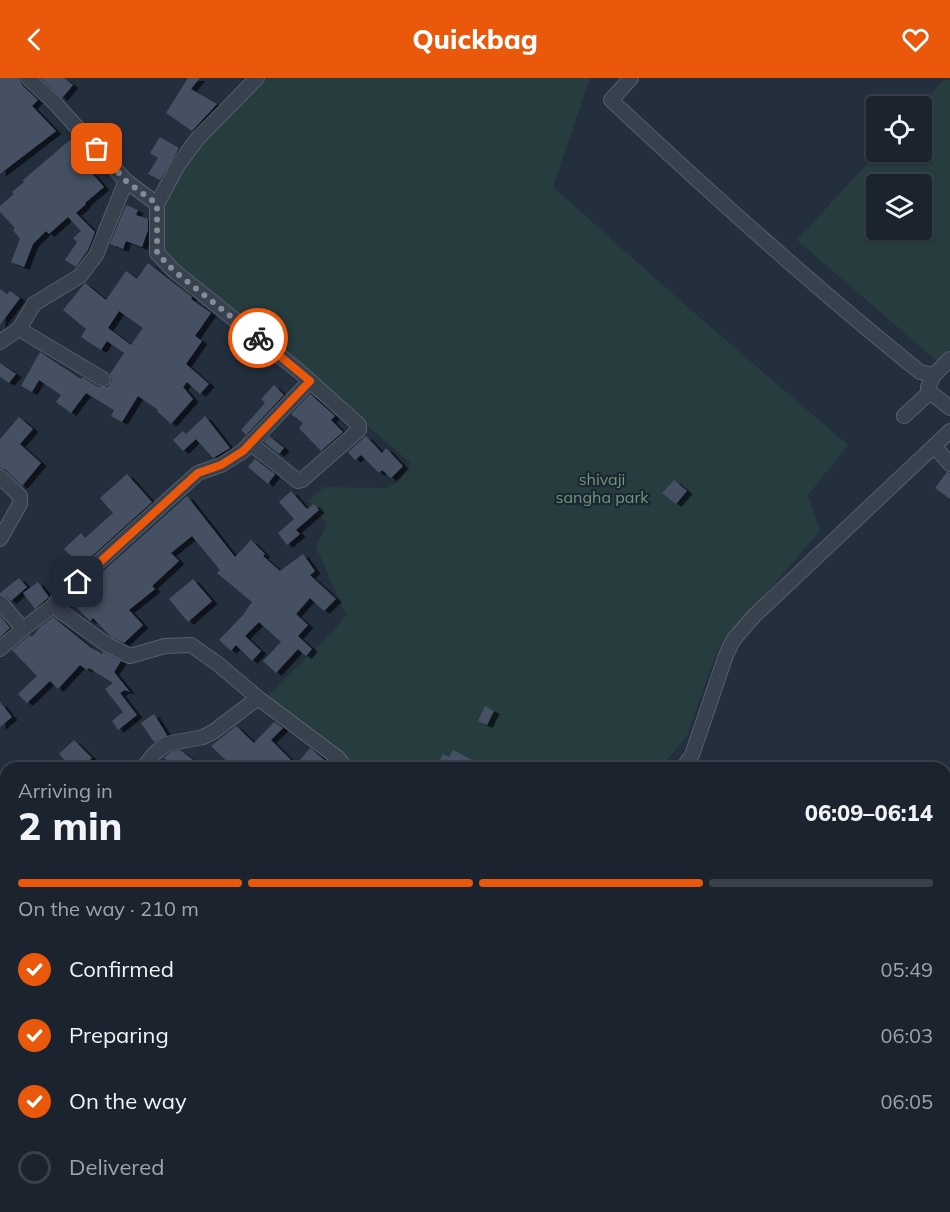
<!DOCTYPE html>
<meta charset="utf-8">
<style>
:root{--surface:#1b232e;--page:#282f3a;--text:#f1f3f6;--muted:#a0a4aa;--line:#39404a;--accent:#ea580c}
body{margin:0;font-family:Mulish,sans-serif;background:var(--page);color:var(--text);height:100vh;display:flex;flex-direction:column;font-size:22px;white-space:nowrap}
*{box-sizing:border-box;margin:0}
p{font-size:20px;color:var(--muted)}
.icon{flex:none;width:33px;height:33px;fill:none;stroke:currentColor;stroke-width:2;stroke-linecap:round;stroke-linejoin:round}
.map{position:relative;flex:1;overflow:hidden}
.side{position:absolute;left:0px;top:684px;width:951px;height:450px;display:flex;flex-direction:column;background:var(--surface);border-radius:18px 18px 0 0;box-shadow:0 2px 4px #0004,0 0 0 2px var(--line)}
.side>*{flex:none}
.tools{position:absolute;left:866px;top:18px;display:grid;gap:12px}
.tools a{display:grid;place-items:center;width:66px;height:66px;border-radius:6px;background:var(--surface);box-shadow:0 2px 4px #0004,0 0 0 2px var(--line);font-size:30px}
.pin{position:absolute;display:grid;place-items:center;width:51px;height:51px;color:#fff;margin:-26px;border-radius:12px;box-shadow:0 3px 9px #0006}
.courier{position:absolute;display:grid;place-items:center;width:60px;height:60px;margin:-30px;border:4px solid #ea580c;border-radius:50%;background:#fff;color:#222;box-shadow:0 2px 8px #0007}
.head em{font-style:normal;font-weight:800}
.head div{display:flex;flex-direction:column-reverse}
.head{display:flex;align-items:center;justify-content:space-between;height:102px;padding:0 18px}
h1{font-size:39px;font-weight:800;line-height:45px}
.bar{display:grid;grid-template-columns:repeat(4,1fr);gap:9px 6px;align-content:center;height:72px;padding:0 18px}
.bar i{height:8px;border-radius:4px;background:var(--line)}
.bar .current{background:var(--accent)}
.bar p{grid-column:span 4}
ol{padding:0 18px;list-style:none}
li{display:flex;align-items:center;gap:18px;height:66px}
li p{margin-inline-start:auto}
li .icon{padding:6px;border-radius:50%;background:var(--accent);color:#fff;stroke-width:4}
li:last-child{color:var(--muted)}
li i{width:33px;height:33px;border:3px solid var(--line);border-radius:50%}
header{display:flex;justify-content:space-between;align-items:center;height:78px;padding:0 18px;background:var(--accent);color:#fff;font-size:27px;font-weight:800}
.map>svg:first-child{display:block}
</style>
<header><svg class="icon" aria-label="back" viewBox="0 0 24 24"><path d="M15 5l-7 7 7 7"/></svg>Quickbag<svg class="icon" aria-label="heart" viewBox="0 0 24 24"><path d="M12 20l-8-8c-3-5 5-10 8-4 3-6 11-1 8 4z"/></svg></header>
<div class="map">
<svg width="950" height="1134" viewBox="0 0 950 1134">
<defs>
<filter id="shadow"><feDropShadow dx="5.5" dy="3" stdDeviation="0" flood-color="#0009"/></filter>
</defs>
<rect width="100%" height="100%" fill="#242f3e"/>
<!-- green -->
<g fill="#263c3f" fill-rule="evenodd">
<path d="M262,0H590L553,109L700,240L848,367L808,417L820,453L718,571L687,658L660,690H449L445,685H432L403,690H356L266,620L336,550L346,537L316,469L327,446L308,423L324,409L387,410L399,403L411,385L164,174V132L187,76Z"/>
<path d="M946,0L950,2V271L939,285L797,162L878,74H921L920,28ZM876,106H921V152H876Z"/>
<path d="M945,1112L950,1118V1134H878L872,1128H945Z"/>
</g>
<!-- water -->
<g fill="#394c67">
<path d="M443,1128H607V1134H449Z"/>
<path d="M746,1128H810L814,1132L812,1134H748Z"/>
<path d="M824,1128H860L861,1134H834Z"/>
</g>
<!-- building -->
<g fill="#455162" fill-rule="evenodd" filter="url(#shadow)">
<path d="M0,0H19L22,7L38,22L32,28L56,53L0,96Z"/>
<path d="M41,0H64L73,7L62,20Z"/>
<path d="M188,0H200L191,11L217,26L192,53L166,35Z"/>
<path d="M160,59L179,70L160,102L148,96L158,80L150,75Z"/>
<path d="M70,62L74,67L78,63L92,80L85,87L104,109L85,125L86,126L76,135L95,154L88,172L76,189L65,182L77,164L73,160L81,153L68,139L49,156L46,153L33,166L24,189L11,184L20,161L13,152L15,150L0,134V128L14,116L12,114L24,104L23,102Z"/>
<path d="M126,127L138,132L136,137L148,141V152L142,169L126,163L123,171L110,166Z"/>
<path d="M148,185L192,219L191,221L211,235L195,258L202,263L186,286L209,306L200,316L187,304L183,309L193,321L171,346L157,333L158,332L138,318L122,344L111,338L114,332L86,315L71,335L56,324L61,317L39,302L32,314L21,308L40,274L81,301L82,299L99,309H108L112,302L110,296L124,275L107,263L101,272L81,259L86,251L63,232L85,205L106,222L126,193L137,201ZM119,233L143,250L131,267L108,250Z"/>
<path d="M0,211L7,216L10,213L20,220L0,247Z"/>
<path d="M0,285L16,296L9,305L0,299Z"/>
<path d="M274,307L284,317L246,357L241,352L265,325L261,321Z"/>
<path d="M310,316L335,338L331,342L343,354L321,373L299,350L303,345L291,336Z"/>
<path d="M205,338L230,370L213,380L196,361L183,373L173,362L183,353L186,356Z"/>
<path d="M19,339L33,351L20,366L41,385L22,408L6,392L0,390V361Z"/>
<path d="M269,358L284,370L279,376L264,364Z"/>
<path d="M366,358L382,375L386,370L403,388L391,400L382,392L379,395L361,377L355,382L348,374Z"/>
<path d="M255,381L275,396L268,406L248,389Z"/>
<path d="M947,394L950,395V421L935,410Z"/>
<path d="M127,396L152,424L81,488L64,471L81,455L85,460L113,435L100,420Z"/>
<path d="M674,402L687,413L676,426L662,415Z"/>
<path d="M291,413L307,431L314,426L319,432L296,452L300,456L287,467L278,455L294,441L279,424Z"/>
<path d="M187,418L235,479L251,462L265,476L263,478L280,493L303,476L315,493L310,497L336,521L324,533L310,520L296,536L308,547L298,558L312,571L306,578L298,571L276,595L263,583L281,564L259,544L245,558L261,573L252,583L236,567L231,573L219,562L243,537L252,524L217,495L220,492L192,458L171,475L179,483L152,508L155,511L129,532L143,547L124,565L111,559L93,540L90,543L70,523Z"/>
<path d="M19,500L27,509L11,523L6,518L0,515Z"/>
<path d="M193,501L212,523L188,544L169,521Z"/>
<path d="M38,504L49,519L35,531L23,515Z"/>
<path d="M0,538L10,550L0,559Z"/>
<path d="M53,539L90,569L102,576L103,574L121,583L114,594L130,614L125,612L120,615L137,637L118,652L112,643L123,634L105,611L113,605L89,590L87,592L80,587L58,611L50,603L27,625L18,616L37,598L12,572L30,557L32,559L39,550Z"/>
<path d="M0,624L12,639L0,649Z"/>
<path d="M485,628L494,633L487,647L478,643Z"/>
<path d="M154,636L167,657L154,664L141,645Z"/>
<path d="M274,644L283,650L271,662L296,687L310,670L334,690H234L211,668L236,648L254,665Z"/>
<path d="M74,662L92,680L81,690H72L59,676Z"/>
<path d="M180,672L204,690H177L164,680L170,674Z"/>
<path d="M453,672L488,690H436L443,676L449,679Z"/>
</g>
<g fill="none" stroke-linecap="round" stroke-linejoin="round">
<defs>
<g id="minor">
<path d="M28,0L53,23L126,103L157,126"/>
<path d="M631,0L611,22C711,116 813,208 920,294L934,297L950,281"/>
<path d="M19,251L103,301"/>
<path d="M0,264L19,251L34,226L80,198L96,177L126,103"/>
<path d="M934,297L928,309L930,314L950,330"/>
<path d="M904,338L930,314"/>
<path d="M250,365L298,403L302,402L359,352V347L300,294L174,193L157,175V126L178,87L198,60L257,0"/>
<path d="M934,368L950,386"/>
<path d="M0,399L20,418V426L0,461"/>
<path d="M0,524L23,551L53,528L60,519L198,395L221,387L243,373L310,303"/>
<path d="M53,528L106,566L130,578L165,568L191,567L218,586L258,620L338,680L346,690"/>
<path d="M0,571L23,551"/>
<path d="M143,690L154,676L166,666L203,659L213,654L258,620"/>
<path d="M683,690L692,677L726,577L734,561L755,537L950,353"/>
<path d="M0,726L6,735"/>
<path d="M0,996L6,1027"/>
<path d="M25,1128L27,1134"/>
<path d="M179,1128L183,1134"/>
<path d="M105,1134L108,1128"/>
<path d="M620,1134L621,1128"/>
</g>
</defs>
<!-- minor casing -->
<use href="#minor" stroke="#565f6c" stroke-width="16"/>
<!-- minor -->
<use href="#minor" stroke="#38414e" stroke-width="14"/>
<!-- rail -->
<g stroke="#5a6575" stroke-width="4" stroke-dasharray="6 6" stroke-linecap="butt">
<path d="M0,833L6,848"/>
<path d="M0,857L6,871"/>
<path d="M0,887L6,907"/>
<path d="M0,928L6,948"/>
<path d="M46,1128L47,1134"/>
<path d="M58,1128V1134"/>
<path d="M77,1128L78,1134"/>
</g>
</g>
<g fill="none" stroke-linecap="round" stroke-linejoin="round">
<!-- done -->
<path stroke="#828b98" stroke-width="6" stroke-dasharray="0 10.8" d="M97,71L126,103L157,126V175L174,193L258,260"/>
<!-- route -->
<path stroke="#ea580c" stroke-width="8" d="M78,504L198,395L221,387L243,373L310,303L258,260"/>
</g>
<g text-anchor="middle" dominant-baseline="central" stroke-width="4.5" stroke-linejoin="round" paint-order="stroke">
<!-- park labels -->
<g font-size="16" fill="#6b9a76" stroke="#1d2633">
<text x="602" y="401">shivaji<tspan x="602" dy="18">sangha park</tspan></text>
</g>
</g>
</svg>
<div class="tools">
<a><svg class="icon" aria-label="locate" viewBox="0 0 24 24"><circle cx="12" cy="12" r="6"/><path d="M12 2v4M12 18v4M2 12h4M18 12h4"/></svg></a>
<a><svg class="icon" aria-label="layers" viewBox="0 0 24 24"><path d="M12 4l9 5-9 5-9-5zM3 14l9 5 9-5"/></svg></a>
</div>
<div class="pin" style="left:97px;top:71px;background:#ea580c"><svg class="icon" aria-label="bag" viewBox="0 0 24 24"><path d="M5 8h14l-1 12H6zM9 8a3 3 0 0 1 6 0"/></svg></div>
<div class="pin" style="left:78px;top:504px;background:#1f2937"><svg class="icon" aria-label="home" viewBox="0 0 24 24"><path d="M3 11l9-7 9 7M6 9v11h12V9"/></svg></div>
<div class="courier" style="left:258px;top:260px"><svg class="icon" aria-label="bike" viewBox="0 0 24 24"><circle cx="6" cy="16" r="4"/><circle cx="18" cy="16" r="4"/><path d="M6 16l4-8h5l3 8M10 8l3 8H6M13 5h3"/></svg></div>
<section class="side">
<div class="head"><div><h1>2 min</h1><p>Arriving in</p></div><em>06:09–06:14</em></div>
<div class="bar"><i class="current"></i><i class="current"></i><i class="current"></i><i></i><p>On the way · 210 m</p></div>
<ol>
<li><svg class="icon" aria-label="check" viewBox="0 0 24 24"><path d="M5 12l5 5 9-10"/></svg>Confirmed<p>05:49</p></li>
<li><svg class="icon" aria-label="check" viewBox="0 0 24 24"><path d="M5 12l5 5 9-10"/></svg>Preparing<p>06:03</p></li>
<li><svg class="icon" aria-label="check" viewBox="0 0 24 24"><path d="M5 12l5 5 9-10"/></svg>On the way<p>06:05</p></li>
<li><i></i>Delivered</li>
</ol>
</section>
</div>
